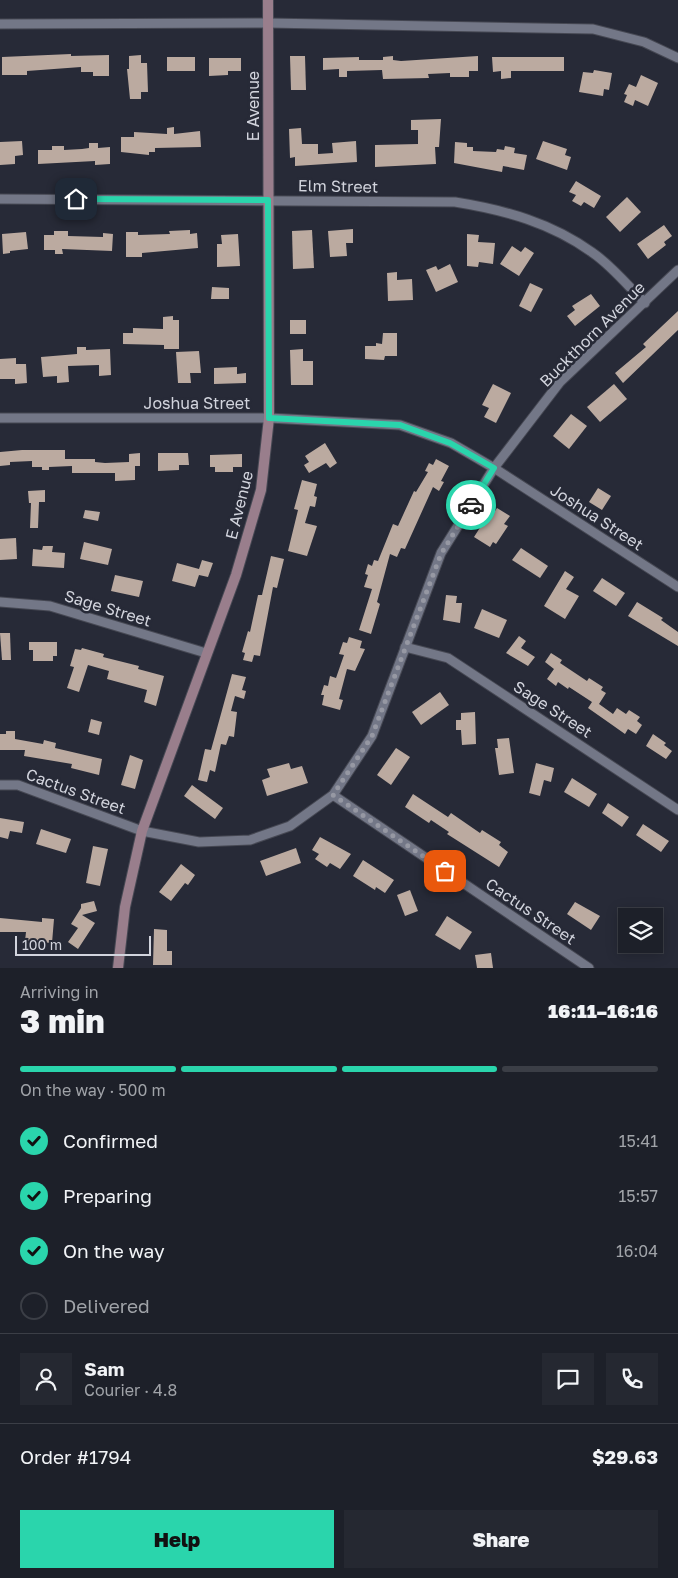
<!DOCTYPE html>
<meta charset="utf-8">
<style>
:root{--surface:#1d2029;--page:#252831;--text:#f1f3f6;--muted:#a0a3a8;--line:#3b3e46;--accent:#2ad5ac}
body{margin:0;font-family:"Golos Text",sans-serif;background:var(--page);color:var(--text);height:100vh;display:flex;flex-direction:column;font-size:19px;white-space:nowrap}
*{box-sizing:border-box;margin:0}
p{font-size:16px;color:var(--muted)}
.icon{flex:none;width:28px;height:28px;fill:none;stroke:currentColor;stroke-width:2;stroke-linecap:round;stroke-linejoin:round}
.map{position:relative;height:968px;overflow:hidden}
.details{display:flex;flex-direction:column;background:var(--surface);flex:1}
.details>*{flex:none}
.fabs{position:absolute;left:618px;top:908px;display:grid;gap:10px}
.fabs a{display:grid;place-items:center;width:45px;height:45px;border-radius:0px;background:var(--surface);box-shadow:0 2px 12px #0003,0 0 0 1px var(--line);font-size:25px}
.scale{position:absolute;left:15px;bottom:12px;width:136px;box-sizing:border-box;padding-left:5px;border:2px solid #d2d4dd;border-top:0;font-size:14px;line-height:18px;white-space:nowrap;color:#d2d4dd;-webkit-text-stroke:4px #272a37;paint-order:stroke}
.pin{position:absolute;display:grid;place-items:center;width:42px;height:42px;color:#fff;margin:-21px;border-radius:10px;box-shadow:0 2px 8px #0006}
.courier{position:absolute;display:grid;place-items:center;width:50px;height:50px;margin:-25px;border:4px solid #2ad5ac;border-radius:50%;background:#fff;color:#222;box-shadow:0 1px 6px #0007}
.headline em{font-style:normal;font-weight:800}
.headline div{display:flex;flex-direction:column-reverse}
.headline{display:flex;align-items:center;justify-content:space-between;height:85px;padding:0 20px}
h1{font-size:32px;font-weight:800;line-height:38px}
.bar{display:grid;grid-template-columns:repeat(4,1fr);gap:8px 5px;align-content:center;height:60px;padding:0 20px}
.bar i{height:6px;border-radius:4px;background:var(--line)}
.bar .selected{background:var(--accent)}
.bar p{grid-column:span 4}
.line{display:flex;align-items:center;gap:12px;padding:0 20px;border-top:1px solid var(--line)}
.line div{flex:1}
.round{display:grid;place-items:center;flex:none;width:52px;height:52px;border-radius:0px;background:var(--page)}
ol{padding:0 20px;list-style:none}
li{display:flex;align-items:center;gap:15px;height:55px}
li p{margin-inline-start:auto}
li .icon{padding:5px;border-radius:50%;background:var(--accent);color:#111;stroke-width:4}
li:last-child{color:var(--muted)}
li i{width:28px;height:28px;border:2px solid var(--line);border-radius:50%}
.primary-button{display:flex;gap:10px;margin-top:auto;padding:10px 20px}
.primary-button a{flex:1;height:58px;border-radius:0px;background:var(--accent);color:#111;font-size:20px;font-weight:800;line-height:58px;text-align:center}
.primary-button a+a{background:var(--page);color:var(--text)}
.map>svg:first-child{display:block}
</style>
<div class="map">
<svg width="678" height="968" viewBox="0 0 678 968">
<rect width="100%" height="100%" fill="#272a37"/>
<!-- building -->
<g fill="#bbaaa0">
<path d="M71,54V56L109,55V76H93V72H81V67L27,71V75H2V57Z"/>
<path d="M141,55V63H147L148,92H141V99H130L127,69H129V56Z"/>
<path d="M290,56H305L306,90H291Z"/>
<path d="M393,56V60L401,61L478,56V71H469V77H450V73L428,74L429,78L383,79L382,70L347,71V77H339V69L323,70V58L359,57V60H383V57Z"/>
<rect x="167" y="57" width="28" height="14"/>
<path d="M492,57H564V71H511V78L501,79V71L493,72Z"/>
<path d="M209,58H241V71H228V75L209,76Z"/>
<path d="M594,70L612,73L609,90L604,89L603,96L579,92L583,72L593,73Z"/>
<path d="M641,75L658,83L648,106L635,100L633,106L624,102L627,95L624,94L629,84L636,87Z"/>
<path d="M441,119L439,147H435L436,164L375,167V145L418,144V130H411V120Z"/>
<path d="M174,127V134L200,131L201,147L155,148V152H149V155L121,152V137H134V132L167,134V128Z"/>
<path d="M301,128L302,144H318V154L333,153L332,143L356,141L357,162L295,166V157L290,158L289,129Z"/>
<path d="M22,141L23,155L15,156V164L0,165V142Z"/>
<path d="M543,141L567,149L565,155L571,157L567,170L536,159Z"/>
<path d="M455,142L467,143V147H473V151L496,152L497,149L504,150L505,146L515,148L514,153L527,155L524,170L503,166L502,172L454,163Z"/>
<path d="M89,143H98V148L110,147V164L95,165V161L38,164V150H52V146H64V150L82,149L89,148Z"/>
<path d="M576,181L601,196L594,208L584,202L581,206L572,201L576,195L569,192Z"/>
<path d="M627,197L641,212L620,232L606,217Z"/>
<path d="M664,225L672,236L664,242L666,245L648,259L637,244Z"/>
<path d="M353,229V243H346L347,256L330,257L328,231Z"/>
<path d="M190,230V234L197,233L198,248L142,253V257H126V232H138V235L170,234L169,231Z"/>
<path d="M312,230L314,268L293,269L292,231Z"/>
<path d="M54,231H68V236L103,237V233L113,234L112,251L62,249L63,254H55V250H44V235H54Z"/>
<path d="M26,232L28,249L10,251V253L3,254L2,234Z"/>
<path d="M238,234L240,266L217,267V244H222L221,235Z"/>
<path d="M467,234L479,235L478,242L495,243L493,264L479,262L478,267L467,266Z"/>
<path d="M512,246L521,252L525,247L534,253L519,276L500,264Z"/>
<path d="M450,264L458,282L436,292L426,270L436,266L438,270Z"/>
<path d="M397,272V280L412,279L413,300L388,301L387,273Z"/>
<path d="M530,283L543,289L531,312L519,306Z"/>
<path d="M212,287L229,288V299H211Z"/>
<path d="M591,294L600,306L575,326L567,316L575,310L572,306Z"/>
<path d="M678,311V330L623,383L615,373L646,347L643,344Z"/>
<path d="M173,316V320H179V349H164V345L123,344V333H133V328L163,329V317Z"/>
<rect x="290" y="320" width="16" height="14"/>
<path d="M383,333H397V356H385L384,360L365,359V346H376V343L382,344Z"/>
<path d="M77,347H86V350L110,349L111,375L99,376V365L68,366L69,382L57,383V376L43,377L41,357L77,354Z"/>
<path d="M303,349V361H313V385H291L290,350Z"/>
<path d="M199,351L201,373H190L191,383H178L176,352Z"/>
<path d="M16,358V364H26L27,383L15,384V379H0V359Z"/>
<path d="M237,367V374L246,373V383L214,384V368Z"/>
<path d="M493,384L511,393L496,423L484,417L489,408L482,405Z"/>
<path d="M614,384L627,399L600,422L587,407Z"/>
<path d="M571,414L587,426L569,449L553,436Z"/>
<path d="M325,443L337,463L330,468L326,463L309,473L304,465L309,462L305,456Z"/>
<path d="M22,450H65V459H95V462L105,463L129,462V454L140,453V466H135V480L115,481V473H72V466L49,467V470H42V467H32V461L10,462V465L0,466V452Z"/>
<path d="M158,453H188L189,465H179V470L158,471Z"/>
<path d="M242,454V467H233V472H215V467H210V455Z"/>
<path d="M436,459L449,466L441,481L444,482L439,491L433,487L405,549L401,548L397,557L390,554L377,602L380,604L371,634L359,630L372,589L364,587L368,575L365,574L368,564L372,566L374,560L378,561L393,524L398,526L414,491L416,492L428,472L425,471L429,463L433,465Z"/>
<path d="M302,480L317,484L314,496L317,497L315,507L310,506L305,523L317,526L307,556L288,551L298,510L294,509Z"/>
<path d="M598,488L611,496L602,510L589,502Z"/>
<path d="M45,490V502H39L38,528H30L31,503H29L28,491Z"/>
<path d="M497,508L510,516L504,524L508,526L496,544L493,542L490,547L474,537L488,515L491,517Z"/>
<path d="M85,510L100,512L98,521L83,518Z"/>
<path d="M16,538L17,559L0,560V539Z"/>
<path d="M84,542L112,549L108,565L80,559Z"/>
<path d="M43,546H53L52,552L65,553L64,568L32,566L33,549L42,550Z"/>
<path d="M521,548L548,566L540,578L512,560Z"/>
<path d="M271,556L284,559L277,588L273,587L260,656L254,655L252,662L243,660L245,653L242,652L248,631L250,632L258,595H262Z"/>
<path d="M202,560L213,563L208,577L199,575L195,587L172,581L177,563L199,569Z"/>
<path d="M565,571L574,577L566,589L579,596L565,619L544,606Z"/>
<path d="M115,575L143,581L139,597L111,591Z"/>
<path d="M602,578L625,593L616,606L593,591Z"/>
<path d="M446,595L457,596L456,603H462L460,623L443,620Z"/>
<path d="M637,602L663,618L661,620L678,632V646L628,616Z"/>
<path d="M482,609L507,620L499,638L474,628Z"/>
<path d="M0,633H10L11,660H2Z"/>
<path d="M519,636L526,641L521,648L535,657L528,666L506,653Z"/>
<path d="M349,637L362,641L360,648L365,649L355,671L347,669L339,699L343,700L340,710L322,705L324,695H321L324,685L328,686L330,676L336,678L344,655L339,654L343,642L347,643Z"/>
<path d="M29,642H57V656H53V661H33V650H29Z"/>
<path d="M82,648L104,654L103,657L139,666L138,669L164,676L156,706L144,702L147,690L107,679L109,671L88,665L79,692L67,688L74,667L70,666L75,649L81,650Z"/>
<path d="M551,653L562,660L560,663L587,681L589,678L603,687L601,690L606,693L599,704L613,714L617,708L626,714L629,710L640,717L637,721L642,725L636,734L628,729L625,734L608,722L588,708L592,702L569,687L568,689L558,682L556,686L547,679L554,669L545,662Z"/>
<path d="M232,674L246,677L242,690L246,691L244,699L235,696L231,711L237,712L234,737L229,736L226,745L221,744L215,772L210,770L207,782L198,780L205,749L211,750Z"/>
<path d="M440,692L449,705L421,725L412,712Z"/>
<path d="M475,712L476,744L462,745L461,730H456V720H461V713Z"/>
<path d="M91,719L102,722L99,735L88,732Z"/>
<path d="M6,731H15V739L43,744L44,740L56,743L55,748L102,759L99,775L71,768L72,764L24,756L25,750H0V734H6Z"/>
<path d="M653,734L666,743L664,745L672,751L666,759L646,746Z"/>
<path d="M509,738L514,773L499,775L495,748H498L497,739Z"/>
<path d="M396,748L410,757L391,785L377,775Z"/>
<path d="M130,755L143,760L135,789L121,785Z"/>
<path d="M289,763L291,769L302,766L308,783L267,796L262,780L270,777L267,769Z"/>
<path d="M536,763L554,768L551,782L544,780L540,796L529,793Z"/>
<path d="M572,778L597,794L589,807L564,792Z"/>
<path d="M192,785L223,808L215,819L184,796Z"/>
<path d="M413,794L448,817L451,813L480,833L482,830L501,842L499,845L508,852L499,867L447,834L449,832L431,820L429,823L405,807Z"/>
<path d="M608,803L629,817L622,827L602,813Z"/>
<path d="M0,818L24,822L22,833L10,831L8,839L0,837Z"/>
<path d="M643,824L669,841L661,852L636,835Z"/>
<path d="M41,829L71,839L66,853L36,844Z"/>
<path d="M320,837L351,854L340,869L330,863L327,867L315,859L319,854L312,850Z"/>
<path d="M93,846L108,849L100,886L86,883Z"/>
<path d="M296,848L301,863L266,876L260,861Z"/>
<path d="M363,860L394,880L385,893L376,887L375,890L353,876Z"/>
<path d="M181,864L195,875L188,885L185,883L171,901L159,892Z"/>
<path d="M410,890L418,911L405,916L397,895Z"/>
<path d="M94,901L97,911L82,915L95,923L78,949L68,942L78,928L71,924L81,908V904Z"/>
<path d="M575,902L600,916L591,930L567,914Z"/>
<path d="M447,916L472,932L460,950L435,935Z"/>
<path d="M0,918L42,922V918L54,919L52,943L25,941L26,932H0Z"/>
<path d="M154,929L167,930V951H172V965H153Z"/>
<path d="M491,953L493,968H477L475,955Z"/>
</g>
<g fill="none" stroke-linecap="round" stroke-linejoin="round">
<defs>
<g id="street">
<path d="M0,24L268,23L593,29L644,42L678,58"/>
<path d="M0,199L455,202C505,210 552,223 593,253C612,266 629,287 645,303"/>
<path d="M0,418H269L400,425L451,443L494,468L678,587"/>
<path d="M0,602L50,606L206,653"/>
<path d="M405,647L448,658L678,810"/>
<path d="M0,785H18L142,831L199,842L250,840L290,826L333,795L372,736L441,553L494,468L560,382L678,270"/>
<path d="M333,795L589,968"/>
</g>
<path id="secondary" d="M118,968L125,907L142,831L236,575L261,490L269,418L268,0"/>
</defs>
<!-- street casing -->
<use href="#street" stroke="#464853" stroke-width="11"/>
<!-- secondary casing -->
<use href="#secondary" stroke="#464853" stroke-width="12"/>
<!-- street -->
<use href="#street" stroke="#737787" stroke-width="9"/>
<!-- secondary -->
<use href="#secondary" stroke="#997e8c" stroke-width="10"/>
</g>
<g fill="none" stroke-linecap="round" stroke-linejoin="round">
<!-- done -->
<path stroke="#9698a3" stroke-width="5" stroke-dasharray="0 9" d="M445,871L333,795L372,736L441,554L471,505"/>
<!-- route -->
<path stroke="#2ad5ac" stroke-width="6" d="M76,199L268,200L269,418L400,425L450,443L494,468L471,505"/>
</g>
<g text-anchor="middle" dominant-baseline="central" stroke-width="5" stroke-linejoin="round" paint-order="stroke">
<!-- street labels -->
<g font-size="16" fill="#d2d4dd" stroke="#272a37">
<text transform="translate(253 106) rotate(-90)">E Avenue</text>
<text transform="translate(338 186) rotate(1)">Elm Street</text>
<text transform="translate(592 334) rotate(-45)">Buckthorn Avenue</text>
<text x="197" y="403">Joshua Street</text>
<text transform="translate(239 505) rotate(-76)">E Avenue</text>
<text transform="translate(597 517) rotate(33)">Joshua Street</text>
<text transform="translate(108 608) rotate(17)">Sage Street</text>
<text transform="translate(553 709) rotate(33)">Sage Street</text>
<text transform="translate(76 791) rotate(20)">Cactus Street</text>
<text transform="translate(531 911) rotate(34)">Cactus Street</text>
</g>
</g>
</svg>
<div class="fabs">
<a><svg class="icon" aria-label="layers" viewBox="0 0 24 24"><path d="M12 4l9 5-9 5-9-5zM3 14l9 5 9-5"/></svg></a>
</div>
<div class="scale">100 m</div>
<div class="pin" style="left:445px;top:871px;background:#ea580c"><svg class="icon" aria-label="bag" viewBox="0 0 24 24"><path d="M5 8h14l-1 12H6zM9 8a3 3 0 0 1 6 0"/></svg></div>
<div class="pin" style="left:76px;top:199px;background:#1f2937"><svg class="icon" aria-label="home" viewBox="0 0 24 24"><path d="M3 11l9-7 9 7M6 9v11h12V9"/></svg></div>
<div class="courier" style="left:471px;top:505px"><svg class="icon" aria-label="car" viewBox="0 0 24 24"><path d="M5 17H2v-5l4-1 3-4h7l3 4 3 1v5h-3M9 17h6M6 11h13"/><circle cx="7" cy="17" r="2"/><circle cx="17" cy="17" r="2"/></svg></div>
</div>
<section class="details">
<div class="headline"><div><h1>3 min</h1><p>Arriving in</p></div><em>16:11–16:16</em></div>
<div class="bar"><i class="selected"></i><i class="selected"></i><i class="selected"></i><i></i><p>On the way · 500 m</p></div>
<ol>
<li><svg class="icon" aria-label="check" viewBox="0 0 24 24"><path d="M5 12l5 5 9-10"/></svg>Confirmed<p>15:41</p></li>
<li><svg class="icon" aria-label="check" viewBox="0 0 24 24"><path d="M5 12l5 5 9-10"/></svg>Preparing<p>15:57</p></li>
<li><svg class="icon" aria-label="check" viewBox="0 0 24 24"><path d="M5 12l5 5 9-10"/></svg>On the way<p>16:04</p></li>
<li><i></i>Delivered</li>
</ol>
<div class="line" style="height:90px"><a class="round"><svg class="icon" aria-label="person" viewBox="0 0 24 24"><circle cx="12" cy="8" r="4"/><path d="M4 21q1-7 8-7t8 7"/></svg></a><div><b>Sam</b><p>Courier · 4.8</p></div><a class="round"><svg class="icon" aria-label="chat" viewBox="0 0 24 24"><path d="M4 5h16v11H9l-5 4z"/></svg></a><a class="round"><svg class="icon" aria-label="phone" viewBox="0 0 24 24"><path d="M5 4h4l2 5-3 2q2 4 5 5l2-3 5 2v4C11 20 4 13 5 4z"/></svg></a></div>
<div class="line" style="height:65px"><div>Order #1794</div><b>$29.63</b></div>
<div class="primary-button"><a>Help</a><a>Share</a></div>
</section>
